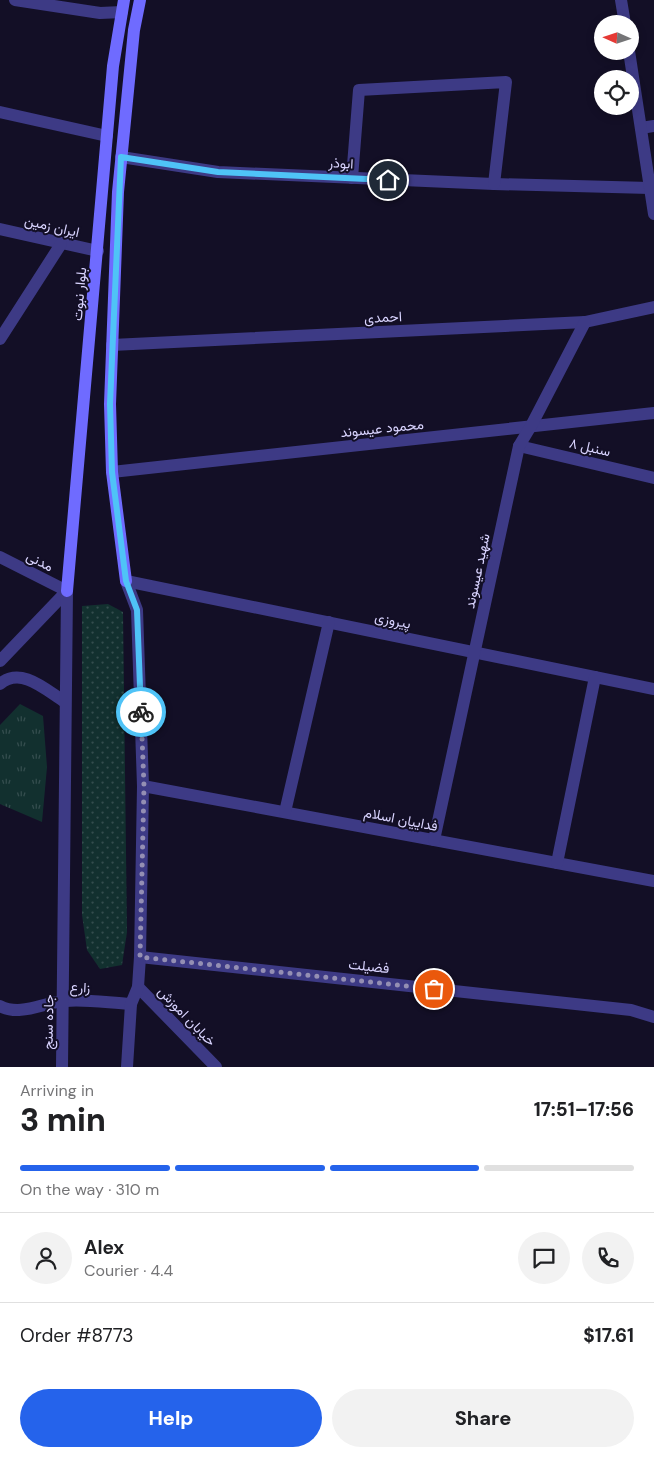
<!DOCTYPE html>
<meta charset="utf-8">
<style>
:root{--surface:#fff;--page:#f2f2f2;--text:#202124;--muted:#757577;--line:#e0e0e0;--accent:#2563eb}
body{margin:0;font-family:"DM Sans",Vazirmatn,sans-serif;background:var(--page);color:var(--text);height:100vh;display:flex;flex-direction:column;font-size:19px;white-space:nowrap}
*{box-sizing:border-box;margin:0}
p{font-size:16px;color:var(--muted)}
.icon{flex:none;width:28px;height:28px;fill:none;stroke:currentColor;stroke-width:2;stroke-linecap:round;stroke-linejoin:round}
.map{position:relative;height:1067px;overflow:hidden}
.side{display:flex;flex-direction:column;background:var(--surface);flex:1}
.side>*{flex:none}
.needle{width:32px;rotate:273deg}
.tools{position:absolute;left:594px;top:15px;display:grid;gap:10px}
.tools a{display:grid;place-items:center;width:45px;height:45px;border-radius:50%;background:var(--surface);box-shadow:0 2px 8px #0003;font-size:25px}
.pin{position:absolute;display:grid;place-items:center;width:42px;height:42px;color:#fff;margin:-21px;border:2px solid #fff;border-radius:50%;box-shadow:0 1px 5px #0007}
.courier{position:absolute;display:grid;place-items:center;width:50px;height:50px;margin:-25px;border:4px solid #4fc3f7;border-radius:50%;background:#fff;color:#222;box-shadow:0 1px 6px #0007}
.head em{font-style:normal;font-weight:800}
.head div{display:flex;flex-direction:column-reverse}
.head{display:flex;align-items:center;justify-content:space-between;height:85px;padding:0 20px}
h1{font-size:32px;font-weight:800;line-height:38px}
.bar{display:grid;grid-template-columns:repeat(4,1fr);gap:8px 5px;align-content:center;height:60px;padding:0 20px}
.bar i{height:6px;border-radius:4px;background:var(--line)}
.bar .current{background:var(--accent)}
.bar p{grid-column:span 4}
.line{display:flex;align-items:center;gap:12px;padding:0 20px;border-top:1px solid var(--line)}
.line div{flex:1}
.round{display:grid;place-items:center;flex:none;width:52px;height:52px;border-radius:26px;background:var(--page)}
.button{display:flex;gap:10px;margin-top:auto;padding:10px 20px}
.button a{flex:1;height:58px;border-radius:30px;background:var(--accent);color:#fff;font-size:20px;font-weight:800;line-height:58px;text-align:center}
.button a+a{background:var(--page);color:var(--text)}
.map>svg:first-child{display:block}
</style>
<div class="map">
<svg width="654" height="1067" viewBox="0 0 654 1067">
<defs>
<pattern id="grass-dots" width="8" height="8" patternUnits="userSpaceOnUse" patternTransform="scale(1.25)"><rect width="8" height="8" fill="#12302f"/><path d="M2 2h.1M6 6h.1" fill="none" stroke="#344d4e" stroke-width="1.8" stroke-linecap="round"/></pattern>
<pattern id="park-tufts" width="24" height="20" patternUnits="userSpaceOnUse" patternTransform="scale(1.25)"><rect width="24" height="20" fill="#12302f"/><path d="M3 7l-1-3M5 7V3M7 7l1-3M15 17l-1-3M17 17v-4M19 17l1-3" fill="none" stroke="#344d4e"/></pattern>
</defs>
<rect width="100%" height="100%" fill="#130f26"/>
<!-- grass -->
<path fill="url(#grass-dots)" d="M108,604L123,612L127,932L122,965L100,969L87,950L82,915V606Z"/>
<!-- park -->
<path fill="url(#park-tufts)" d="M20,704L43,716L47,767L42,822L0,804V725Z"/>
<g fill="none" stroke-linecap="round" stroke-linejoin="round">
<!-- minor -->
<g stroke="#3d3a85" stroke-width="12">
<path d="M15,0L100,13L122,12"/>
<path d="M0,112L107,136"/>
<path d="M641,128L654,126"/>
<path d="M121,157L218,172L494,184L650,188"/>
<path d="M352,178L359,90L506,82L494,184"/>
<path d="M0,229L98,251"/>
<path d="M0,339L61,244"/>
<path d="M112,345L585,322L654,307"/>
<path d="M519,446L654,478"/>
<path d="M112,472L654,413"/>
<path d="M0,557L67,591L0,661"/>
<path d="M126,581L654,689"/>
<path d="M0,684C21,666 46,690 65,702"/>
<path d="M143,786L654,881"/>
<path d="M285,812L329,622"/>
<path d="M434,840L519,446L531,426L585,322"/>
<path d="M557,863L595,677"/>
<path d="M140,957L631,1010L654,1017"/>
<path d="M138,987L216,1067"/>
<path d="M0,1006C21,1017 44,1002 65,1001C86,999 109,1003 131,1004"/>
</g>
<!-- tertiary -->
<g stroke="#3d3a85" stroke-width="12">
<path d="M621,0L625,24"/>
<path d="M629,51L654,214"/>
<path d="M126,581L137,610L143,786L140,957L138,987L131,1004L127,1067"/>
<path d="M62,1067L67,591"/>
</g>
<!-- secondary -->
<g stroke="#6f6bff" stroke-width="12">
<path d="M126,581L112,472L110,404L118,192L134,30L140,0"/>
<path d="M67,591L113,66L124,0"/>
</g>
</g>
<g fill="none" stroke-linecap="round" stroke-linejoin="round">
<!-- done -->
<path stroke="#948fb3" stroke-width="5" stroke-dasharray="0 9" d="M141,712L144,786L140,957L434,989"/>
<!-- route -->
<path stroke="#4fc3f7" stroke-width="6" d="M141,712L137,610L126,581L112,472L110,404L121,157L218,172L388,180"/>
</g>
<g text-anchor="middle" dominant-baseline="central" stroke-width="4" stroke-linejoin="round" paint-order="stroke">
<!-- street labels -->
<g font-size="14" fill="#d9d4ff" stroke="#130f26">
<text transform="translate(341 163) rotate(3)">ابوذر</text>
<text transform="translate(52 226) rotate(13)">ایران زمین</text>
<text transform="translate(79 294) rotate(-85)">بلوار نبوت</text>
<text transform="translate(383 317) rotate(-3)">احمدی</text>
<text transform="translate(382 428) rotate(-6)">محمود عیسوند</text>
<text transform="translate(590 447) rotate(13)">سنبل ۸</text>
<text transform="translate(40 561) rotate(27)">مدنی</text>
<text transform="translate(477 571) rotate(-78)">شهید عیسوند</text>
<text transform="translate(393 620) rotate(12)">پیروزی</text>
<text transform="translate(401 819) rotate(11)">فداییان اسلام</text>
<text transform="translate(369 966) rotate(6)">فضیلت</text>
<text transform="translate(80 987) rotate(3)">زارع</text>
<text transform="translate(187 1016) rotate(46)">خیابان اموزش</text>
<text transform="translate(48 1022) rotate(-89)">جاده سنج</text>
</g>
</g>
</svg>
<div class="tools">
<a><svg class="needle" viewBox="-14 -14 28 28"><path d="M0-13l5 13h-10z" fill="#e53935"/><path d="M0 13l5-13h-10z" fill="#757577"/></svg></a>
<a><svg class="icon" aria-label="locate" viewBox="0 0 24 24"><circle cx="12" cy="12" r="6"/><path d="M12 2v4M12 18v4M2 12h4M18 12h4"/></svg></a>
</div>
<div class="pin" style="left:434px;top:989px;background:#ea580c"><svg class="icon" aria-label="bag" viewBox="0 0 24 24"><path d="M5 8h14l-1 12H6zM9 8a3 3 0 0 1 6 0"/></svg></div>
<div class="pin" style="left:388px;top:180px;background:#1f2937"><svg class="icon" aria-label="home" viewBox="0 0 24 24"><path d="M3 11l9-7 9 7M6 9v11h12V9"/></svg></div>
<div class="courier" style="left:141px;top:712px"><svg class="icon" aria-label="bike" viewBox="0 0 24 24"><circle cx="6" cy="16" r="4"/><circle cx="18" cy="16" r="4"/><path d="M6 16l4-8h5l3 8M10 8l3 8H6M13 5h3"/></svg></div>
</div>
<section class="side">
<div class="head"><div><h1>3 min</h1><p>Arriving in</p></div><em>17:51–17:56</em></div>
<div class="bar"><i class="current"></i><i class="current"></i><i class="current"></i><i></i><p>On the way · 310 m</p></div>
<div class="line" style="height:90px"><a class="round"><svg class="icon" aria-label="person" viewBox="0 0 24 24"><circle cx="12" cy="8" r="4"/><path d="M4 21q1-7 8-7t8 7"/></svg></a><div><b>Alex</b><p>Courier · 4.4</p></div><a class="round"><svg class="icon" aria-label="chat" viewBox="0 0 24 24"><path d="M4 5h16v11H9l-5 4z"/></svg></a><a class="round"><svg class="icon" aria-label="phone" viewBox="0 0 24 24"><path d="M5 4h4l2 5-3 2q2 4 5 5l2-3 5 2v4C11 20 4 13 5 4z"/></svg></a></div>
<div class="line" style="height:65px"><div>Order #8773</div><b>$17.61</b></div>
<div class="button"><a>Help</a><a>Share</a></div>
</section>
